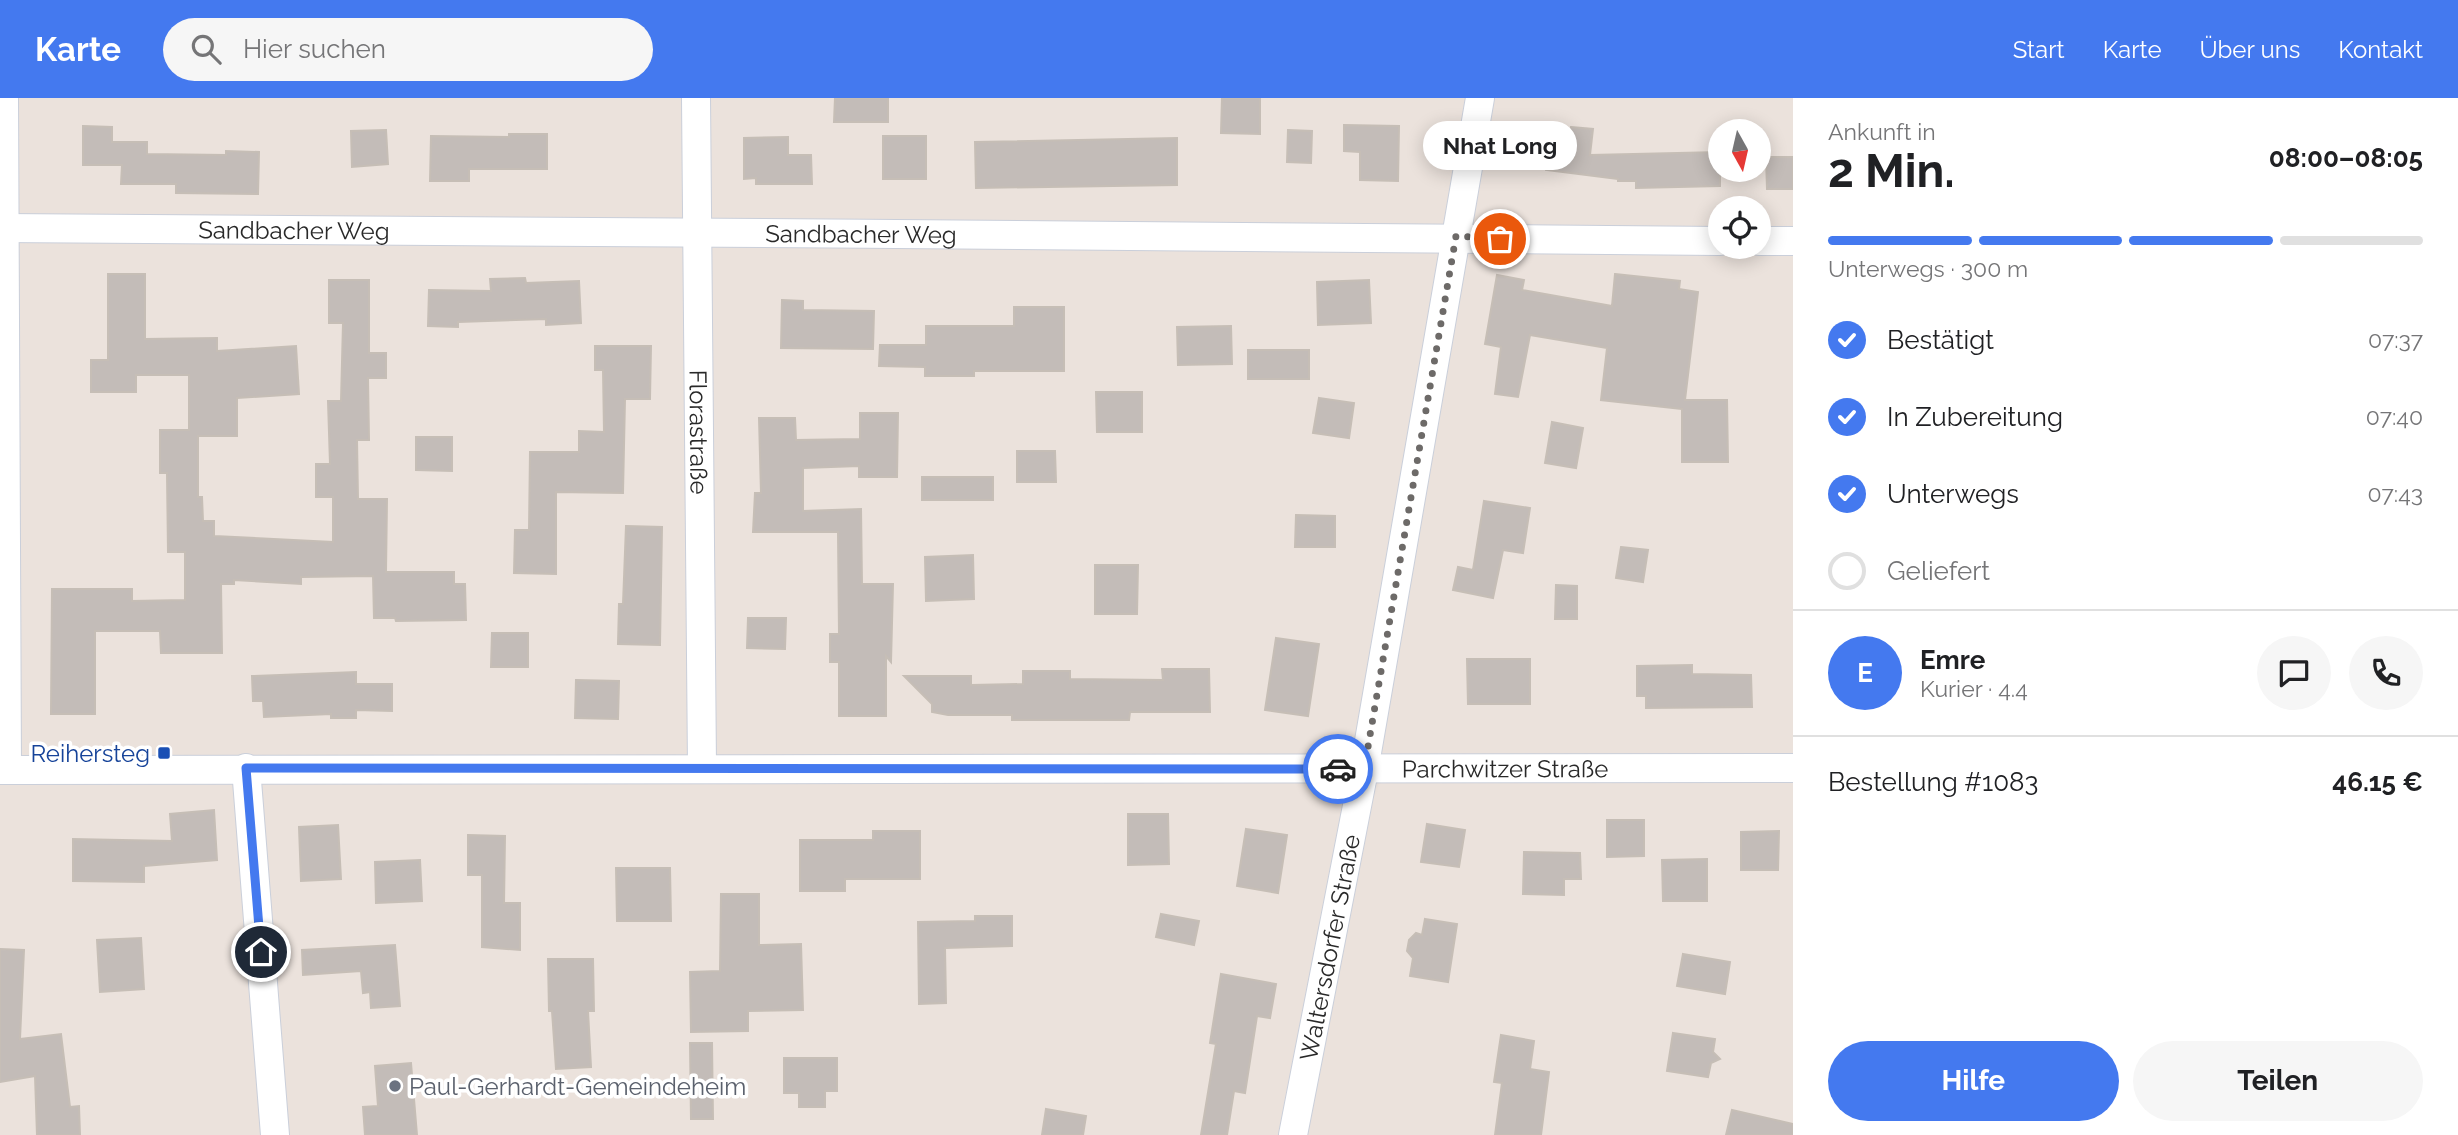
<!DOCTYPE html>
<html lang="de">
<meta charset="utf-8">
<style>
:root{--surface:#fff;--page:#f6f6f6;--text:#202124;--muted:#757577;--line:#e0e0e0;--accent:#4479ef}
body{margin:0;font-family:Raleway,sans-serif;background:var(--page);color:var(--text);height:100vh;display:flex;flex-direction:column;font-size:26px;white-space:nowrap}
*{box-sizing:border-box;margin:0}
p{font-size:23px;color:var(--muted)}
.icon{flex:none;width:38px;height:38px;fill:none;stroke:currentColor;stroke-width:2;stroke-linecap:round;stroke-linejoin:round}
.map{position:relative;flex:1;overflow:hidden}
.side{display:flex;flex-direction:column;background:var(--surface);width:665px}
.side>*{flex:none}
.needle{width:46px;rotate:172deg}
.tools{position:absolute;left:1708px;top:21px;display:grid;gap:14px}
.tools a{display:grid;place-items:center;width:63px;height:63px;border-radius:50%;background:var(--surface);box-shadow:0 4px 18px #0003;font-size:35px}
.pin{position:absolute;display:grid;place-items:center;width:60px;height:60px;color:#fff;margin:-30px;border:4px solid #fff;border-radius:50%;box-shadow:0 2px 7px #0007}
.courier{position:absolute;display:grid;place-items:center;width:70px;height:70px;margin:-35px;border:5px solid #4479ef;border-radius:50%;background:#fff;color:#222;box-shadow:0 2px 9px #0007}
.bubble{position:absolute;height:49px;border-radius:24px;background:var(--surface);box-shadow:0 4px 18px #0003;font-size:23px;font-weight:700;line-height:49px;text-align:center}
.summary em{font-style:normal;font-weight:700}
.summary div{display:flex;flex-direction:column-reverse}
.summary{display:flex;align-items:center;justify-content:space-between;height:119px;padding:0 35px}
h1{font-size:46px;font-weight:700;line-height:52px}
.bar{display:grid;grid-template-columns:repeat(4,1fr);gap:10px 7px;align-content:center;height:84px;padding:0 35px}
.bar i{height:9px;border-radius:5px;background:var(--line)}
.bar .current{background:var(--accent)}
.bar p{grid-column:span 4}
.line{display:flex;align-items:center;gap:18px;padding:0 35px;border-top:2px solid var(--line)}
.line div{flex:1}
.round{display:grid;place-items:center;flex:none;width:74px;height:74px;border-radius:37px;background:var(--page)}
ol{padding:0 35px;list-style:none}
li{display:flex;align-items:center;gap:21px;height:77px}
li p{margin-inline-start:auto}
li .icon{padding:7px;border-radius:50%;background:var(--accent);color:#fff;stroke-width:4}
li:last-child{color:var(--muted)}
li i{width:38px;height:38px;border:4px solid var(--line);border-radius:50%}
.cta{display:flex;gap:14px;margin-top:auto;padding:14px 35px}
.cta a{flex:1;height:80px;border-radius:42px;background:var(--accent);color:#fff;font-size:28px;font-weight:700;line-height:80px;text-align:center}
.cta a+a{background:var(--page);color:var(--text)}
header{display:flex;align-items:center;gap:42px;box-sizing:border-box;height:98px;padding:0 35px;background:var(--accent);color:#fff}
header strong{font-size:33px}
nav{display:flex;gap:38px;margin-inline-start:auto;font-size:24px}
.search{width:490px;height:63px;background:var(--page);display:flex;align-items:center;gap:18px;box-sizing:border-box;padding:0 24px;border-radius:38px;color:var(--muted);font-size:26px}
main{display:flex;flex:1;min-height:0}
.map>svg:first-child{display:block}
</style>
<header>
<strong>Karte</strong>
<div class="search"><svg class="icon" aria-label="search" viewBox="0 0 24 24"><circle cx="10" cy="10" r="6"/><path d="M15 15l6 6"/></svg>Hier suchen</div>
<nav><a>Start</a><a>Karte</a><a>Über uns</a><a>Kontakt</a></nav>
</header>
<main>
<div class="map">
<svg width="1793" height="1037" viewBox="0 0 1793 1037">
<rect width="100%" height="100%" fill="#ebe2dc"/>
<!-- building -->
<g fill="#c3bcb8" stroke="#c6beb6" stroke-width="2">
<path d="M835,0H888V24H834Z"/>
<path d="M1222,0H1260V36L1221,35Z"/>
<path d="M1344,27L1399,28L1398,83L1360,82V54L1344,53Z"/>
<path d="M83,28L112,29V44H147V56L226,57V53L259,54L258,96L176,95V86H121L122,67H83Z"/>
<path d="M1571,29L1593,31L1590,57L1720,54V88L1636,90V83H1618V81L1546,72L1547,59H1552V50L1568,52Z"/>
<path d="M386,32L388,66L352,69L351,33Z"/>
<path d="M1288,32L1312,33L1311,65L1287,64Z"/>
<path d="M509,36H547V71H469V83H430L431,38L509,39Z"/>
<rect x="883" y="38" width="43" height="43"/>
<path d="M788,39V57H811L812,86H756V80L744,81V40Z"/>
<path d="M1177,40V87L976,90L975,44Z"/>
<path d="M1766,59H1793V91H1767Z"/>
<path d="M108,176H145V241L217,240V253L296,248L299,296L237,300V338H198V399H202L203,423H214V438L333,444V399H316V366H330L328,303H341L343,225H329V182H369V255H386V280H368L369,342H357L358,401H387L386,474H454V486H465L466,522L396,523L395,520H374L373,478L301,479V486L234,482V486H221L222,555H161L160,533H95V616H51L52,491H132V503L185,502V454H168L167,375H160V332H189V277H136V294H91V262H108Z"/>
<path d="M1615,176L1680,183L1679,191L1698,194L1685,302H1727L1728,364H1682V311L1601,302L1607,250L1530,237L1518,299L1495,296L1501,249L1485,246L1497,177L1524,182L1522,192L1612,208Z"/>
<path d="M525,180L526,185L579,183L581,225L546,227V221L458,224V229L428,228L429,192L491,193L490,181Z"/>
<path d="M1369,182L1371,225L1318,227L1317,184Z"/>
<path d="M782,202L803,203V212L874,213L873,251L781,250Z"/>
<path d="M1014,209H1064V273H974V278H925V269L879,268L880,247H926V228H1014Z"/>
<path d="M1231,228L1232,266L1178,267L1177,229Z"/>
<path d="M595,248H651L650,301H625L623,395L556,394V476L514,475L515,432H529L530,354H579V333L604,334L603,272H595Z"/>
<rect x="1248" y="252" width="61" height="29"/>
<path d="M1096,294H1142V334H1097Z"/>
<path d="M1319,300L1354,305L1349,340L1313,335Z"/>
<path d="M860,315H898L897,379H859V368L803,370V413L861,411L862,486H893L891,564L886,558V618H839V564H830V536H839L838,434H753L755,395H761L759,320H795L796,342L860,341Z"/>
<path d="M1552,324L1583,330L1576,370L1545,365Z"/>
<path d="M416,339H452V373L416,372Z"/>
<path d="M1017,353H1055L1056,384H1017Z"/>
<rect x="922" y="379" width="71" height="23"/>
<path d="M1484,403L1530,410L1523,455L1503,452L1493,500L1453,492L1458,469L1473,472Z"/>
<path d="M1296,417L1335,418V449H1295Z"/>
<path d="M626,428L662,429L660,547L618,546L619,506H623Z"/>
<path d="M1621,449L1648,452L1643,484L1616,480Z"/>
<path d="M973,457L974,501L926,503L925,459Z"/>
<path d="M1095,467H1138L1137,516H1095Z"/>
<path d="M1556,487L1577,488V521H1555Z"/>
<path d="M748,520H786L785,551L747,550Z"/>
<path d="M492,535H528V569H491Z"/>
<path d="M1276,540L1319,546L1308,618L1265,612Z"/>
<path d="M1467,561H1530V606H1468Z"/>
<path d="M1692,567V576L1751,577L1752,609L1646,610V598H1637V568Z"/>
<path d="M1162,571H1209L1210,614H1130L1129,622H1012V617H948L932,614V606L904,578H971V587L1023,586V573H1070V581L1163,582Z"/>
<path d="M356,574V586H392V613L356,612V620H331V616L264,619L263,603H253L252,578Z"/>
<path d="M576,582L619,583L618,621L575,620Z"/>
<path d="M214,712L217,762L144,768V784L73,783V741L172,743L170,716Z"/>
<path d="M1128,716H1168L1169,766L1128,767Z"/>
<path d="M1607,722H1644V758L1607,759Z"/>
<path d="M1427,726L1465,732L1459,769L1421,764Z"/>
<path d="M338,727L341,781L301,783L299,729Z"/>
<path d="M1246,731L1287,737L1278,795L1237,788Z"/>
<path d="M873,733H920V781H845V793H800V742H873Z"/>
<path d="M1779,733L1778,772H1741V734Z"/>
<path d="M468,737L505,738L504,805H520V852L482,849V777H468Z"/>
<path d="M1524,754L1580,755L1581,781H1564V797L1523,796Z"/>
<path d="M1707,761V803H1663L1662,762Z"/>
<path d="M420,762L422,803L376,805L375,764Z"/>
<path d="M616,770H670L671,823H617Z"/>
<path d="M721,796H759V847L801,846L803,912L748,913V933L691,934L690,874L720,873Z"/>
<path d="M1161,816L1199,823L1194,847L1156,839Z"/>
<path d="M975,818H1012V848L945,850L946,905L919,906L918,824L975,823Z"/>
<path d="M1425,821L1457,826L1448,884L1410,878L1413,860L1407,853L1409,842L1416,835L1422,837Z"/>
<path d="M141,840L144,891L100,894L97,842Z"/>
<path d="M395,847L400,908L371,910L370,894L363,895L361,873L303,877L302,852Z"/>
<path d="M0,851L24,852L20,941L61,936L70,1009L79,1008L80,1037H37L35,978L0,984Z"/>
<path d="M1683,856L1730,864L1725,896L1677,888Z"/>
<path d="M548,861H593L594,913H588L591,969L556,971L552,913H549Z"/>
<path d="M1221,876L1276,886L1270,920L1257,918L1245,995L1234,993L1227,1037H1201L1216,946L1210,945Z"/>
<path d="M1673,935L1715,941L1713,954L1720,961L1711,965L1708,979L1667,973Z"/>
<path d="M1501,937L1534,943L1530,971L1549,974L1541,1037H1495L1502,985L1494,984Z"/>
<path d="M690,945H712L713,1021H691Z"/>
<path d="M784,960H837V993H825V1009H799V995H784Z"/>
<path d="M411,965L417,1037H365L363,1009L378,1008L375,968Z"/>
<path d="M1046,1011L1086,1018L1083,1037H1042Z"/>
<path d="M1732,1012L1793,1026V1037H1726Z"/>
</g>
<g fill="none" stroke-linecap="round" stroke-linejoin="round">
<defs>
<g id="minor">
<path d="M4,0L7,672"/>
<path id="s1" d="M696,0L702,669"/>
<path id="s2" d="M0,130C573,134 1147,137 1720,143"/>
<path d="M1759,143H1793"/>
<path d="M246,670L275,1037"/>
<path id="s3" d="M0,672L1793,670"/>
<path id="s4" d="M1293,1037L1364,672L1480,0"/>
</g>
</defs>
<!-- minor casing -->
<use href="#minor" stroke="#cacfda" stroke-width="30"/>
<!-- minor -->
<use href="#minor" stroke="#fff" stroke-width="28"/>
</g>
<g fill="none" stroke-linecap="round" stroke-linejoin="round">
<!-- done -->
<path stroke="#6d6a68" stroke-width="7" stroke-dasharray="0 12.6" d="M1338,671L1364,672L1456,138L1500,141"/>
<!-- route -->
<path stroke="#4479ef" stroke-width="9" d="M261,854L246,670L1338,671"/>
</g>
<!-- markers -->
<rect fill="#1a4fb4" stroke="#fff" stroke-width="2.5" x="157" y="648" width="14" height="14" rx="3.5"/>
<circle fill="#6b7280" stroke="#fff" stroke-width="2.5" cx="395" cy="988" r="7"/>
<g text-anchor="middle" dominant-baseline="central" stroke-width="7" stroke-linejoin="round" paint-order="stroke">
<!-- street labels -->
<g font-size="24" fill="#292929" stroke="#fff">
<text stroke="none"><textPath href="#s2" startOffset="294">Sandbacher Weg</textPath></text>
<text stroke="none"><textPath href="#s2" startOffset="861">Sandbacher Weg</textPath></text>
<text stroke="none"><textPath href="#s1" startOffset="334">Florastraße</textPath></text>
<text stroke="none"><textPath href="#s3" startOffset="1505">Parchwitzer Straße</textPath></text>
<text stroke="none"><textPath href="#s4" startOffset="191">Waltersdorfer Straße</textPath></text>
</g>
<!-- transit labels -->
<g font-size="24" fill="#164399" stroke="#fff" text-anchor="end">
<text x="150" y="655">Reihersteg</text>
</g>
<!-- worship labels -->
<g font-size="24" fill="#5b616d" stroke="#fff" text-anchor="start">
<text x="409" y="988">Paul-Gerhardt-Gemeindeheim</text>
</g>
</g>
</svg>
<div class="tools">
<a><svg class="needle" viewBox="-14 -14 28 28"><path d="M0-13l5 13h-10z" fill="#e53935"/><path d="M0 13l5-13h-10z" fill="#757577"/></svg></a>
<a><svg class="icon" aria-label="locate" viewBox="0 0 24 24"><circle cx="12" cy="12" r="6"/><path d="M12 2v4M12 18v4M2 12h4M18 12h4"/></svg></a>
</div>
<div class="pin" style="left:1500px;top:141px;background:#ea580c"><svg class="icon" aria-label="bag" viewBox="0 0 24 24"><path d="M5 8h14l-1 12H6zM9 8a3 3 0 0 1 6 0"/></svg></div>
<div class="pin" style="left:261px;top:854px;background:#1f2937"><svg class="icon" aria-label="home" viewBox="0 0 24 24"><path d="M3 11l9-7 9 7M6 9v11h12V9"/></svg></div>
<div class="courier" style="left:1338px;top:671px"><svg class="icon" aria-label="car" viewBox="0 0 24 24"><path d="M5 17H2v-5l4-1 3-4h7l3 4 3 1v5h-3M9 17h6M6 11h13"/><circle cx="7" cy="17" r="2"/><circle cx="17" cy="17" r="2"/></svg></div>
<div class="bubble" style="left:1423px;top:23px;width:154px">Nhat Long</div>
</div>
<section class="side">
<div class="summary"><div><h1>2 Min.</h1><p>Ankunft in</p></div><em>08:00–08:05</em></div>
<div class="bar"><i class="current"></i><i class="current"></i><i class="current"></i><i></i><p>Unterwegs · 300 m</p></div>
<ol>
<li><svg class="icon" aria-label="check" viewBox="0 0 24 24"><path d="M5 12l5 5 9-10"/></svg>Bestätigt<p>07:37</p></li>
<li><svg class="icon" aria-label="check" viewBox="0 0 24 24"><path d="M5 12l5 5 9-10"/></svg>In Zubereitung<p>07:40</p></li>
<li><svg class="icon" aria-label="check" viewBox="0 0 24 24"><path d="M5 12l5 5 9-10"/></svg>Unterwegs<p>07:43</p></li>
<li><i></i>Geliefert</li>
</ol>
<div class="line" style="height:126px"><b class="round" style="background:var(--accent);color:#fff">E</b><div><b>Emre</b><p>Kurier · 4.4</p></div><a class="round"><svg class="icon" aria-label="chat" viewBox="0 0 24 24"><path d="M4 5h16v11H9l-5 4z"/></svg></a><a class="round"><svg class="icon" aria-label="phone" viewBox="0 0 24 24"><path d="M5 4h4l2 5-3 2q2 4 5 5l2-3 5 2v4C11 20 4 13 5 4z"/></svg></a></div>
<div class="line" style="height:91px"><div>Bestellung #1083</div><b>46.15 €</b></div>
<div class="cta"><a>Hilfe</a><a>Teilen</a></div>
</section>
</main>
